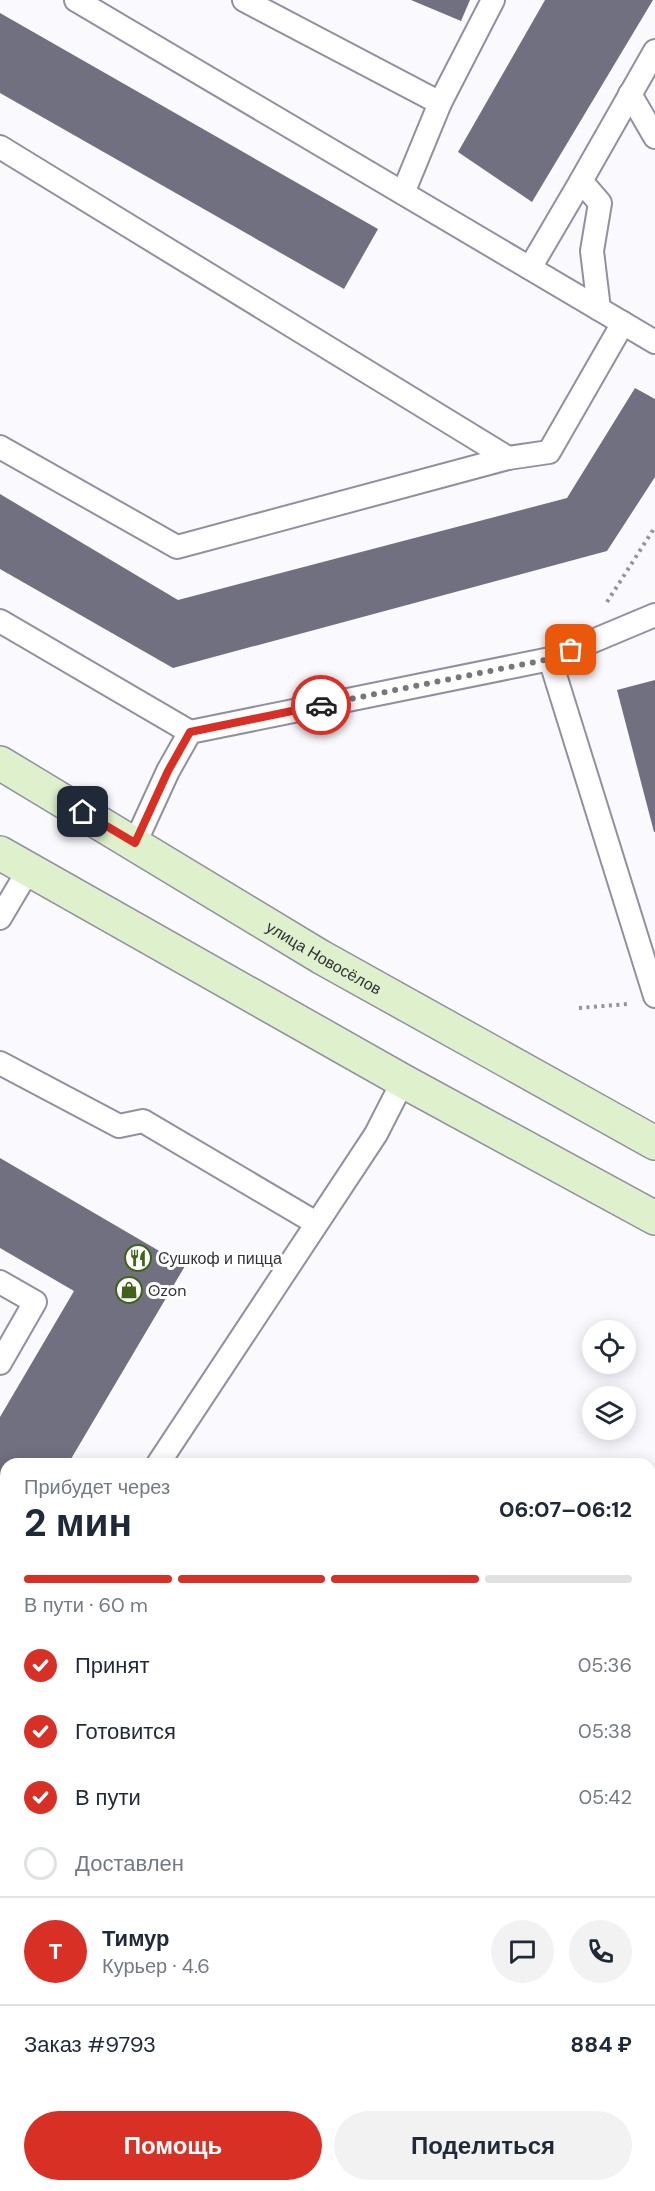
<!DOCTYPE html>
<html lang="ru">
<meta charset="utf-8">
<style>
:root{--surface:#fff;--page:#f2f2f3;--text:#1f2937;--muted:#747a83;--line:#e0e1e3;--accent:#d93025}
body{margin:0;font-family:"DM Sans",sans-serif;background:var(--page);color:var(--text);height:100vh;display:flex;flex-direction:column;font-size:22px;white-space:nowrap}
*{box-sizing:border-box;margin:0}
p{font-size:20px;color:var(--muted)}
.icon{flex:none;width:33px;height:33px;fill:none;stroke:currentColor;stroke-width:2;stroke-linecap:round;stroke-linejoin:round}
.map{position:relative;flex:1;overflow:hidden}
.panel{position:absolute;left:0px;top:1458px;width:656px;height:734px;display:flex;flex-direction:column;background:var(--surface);border-radius:18px 18px 0 0;box-shadow:0 3px 15px #0003}
.panel>*{flex:none}
.fabs{position:absolute;left:582px;top:1320px;display:grid;gap:12px}
.fabs a{display:grid;place-items:center;width:54px;height:54px;border-radius:50%;background:var(--surface);box-shadow:0 3px 15px #0003;font-size:30px}
.pin{position:absolute;display:grid;place-items:center;width:51px;height:51px;color:#fff;margin:-26px;border-radius:12px;box-shadow:0 3px 9px #0006}
.courier{position:absolute;display:grid;place-items:center;width:60px;height:60px;margin:-30px;border:4px solid #d93025;border-radius:50%;background:#fff;color:#222;box-shadow:0 2px 8px #0007}
.headline em{font-style:normal;font-weight:700}
.headline div{display:flex;flex-direction:column-reverse}
.headline{display:flex;align-items:center;justify-content:space-between;height:102px;padding:0 24px}
h1{font-size:39px;font-weight:700;line-height:45px}
.bar{display:grid;grid-template-columns:repeat(4,1fr);gap:9px 6px;align-content:center;height:72px;padding:0 24px}
.bar i{height:8px;border-radius:4px;background:var(--line)}
.bar .active{background:var(--accent)}
.bar p{grid-column:span 4}
.line{display:flex;align-items:center;gap:15px;padding:0 24px;border-top:2px solid var(--line)}
.line div{flex:1}
.round{display:grid;place-items:center;flex:none;width:63px;height:63px;border-radius:32px;background:var(--page)}
ol{padding:0 24px;list-style:none}
li{display:flex;align-items:center;gap:18px;height:66px}
li p{margin-inline-start:auto}
li .icon{padding:6px;border-radius:50%;background:var(--accent);color:#fff;stroke-width:4}
li:last-child{color:var(--muted)}
li i{width:33px;height:33px;border:3px solid var(--line);border-radius:50%}
.action{display:flex;gap:12px;margin-top:auto;padding:12px 24px}
.action a{flex:1;height:69px;border-radius:36px;background:var(--accent);color:#fff;font-size:24px;font-weight:700;line-height:69px;text-align:center}
.action a+a{background:var(--page);color:var(--text)}
.map>svg:first-child{display:block}
</style>
<div class="map">
<svg width="655" height="2191" viewBox="0 0 655 2191">
<rect width="100%" height="100%" fill="#fafafe"/>
<!-- building -->
<g fill="#717081">
<path d="M411,0H470L461,21Z"/>
<path d="M545,0H653L532,202L458,152Z"/>
<path d="M0,13L378,229L344,289L0,93Z"/>
<path d="M635,388L655,399V477L607,551L173,668L0,569V494L178,600L567,498Z"/>
<path d="M655,680V832H654L617,690Z"/>
<path d="M0,1158L185,1266L68,1464H6V1607L0,1617V1417L74,1291L0,1248Z"/>
<path d="M650,1487L655,1492V1694H650Z"/>
<path d="M655,1832V1888L650,1889V1833Z"/>
<path d="M0,1839H6V2174L0,2175Z"/>
<path d="M564,2186H602L599,2191H573Z"/>
</g>
<g fill="none" stroke-linecap="round" stroke-linejoin="round">
<defs>
<g id="lane">
<path d="M76,0L655,342"/>
<path d="M244,0L440,103L403,193"/>
<path d="M630,94L655,137"/>
<path d="M440,103L493,0"/>
<path d="M0,147L508,458"/>
<path d="M530,268L581,181"/>
<path d="M599,309L592,251L600,203L581,181L655,51"/>
<path d="M0,447L177,547L508,458L549,452L623,323"/>
<path d="M0,621L190,732"/>
<path d="M550,659L655,996"/>
<path d="M135,843L168,771L190,732L550,659L655,615"/>
<path d="M0,918L29,869"/>
<path d="M0,1063L119,1126L143,1121L316,1223"/>
<path d="M0,1282L35,1302L0,1363"/>
<path d="M158,1464L376,1134L403,1081"/>
<path d="M0,1703L6,1694"/>
<path d="M0,1775H6"/>
<path d="M650,2026L655,2029"/>
<path d="M188,2186L189,2191"/>
</g>
<g id="secondary">
<path id="s1" d="M0,763L321,957L655,1143"/>
<path d="M0,853L403,1081L655,1218"/>
</g>
</defs>
<!-- lane casing -->
<use href="#lane" stroke="#9190a2" stroke-width="26"/>
<!-- secondary casing -->
<use href="#secondary" stroke="#9190a2" stroke-width="36"/>
<!-- path -->
<g stroke="#949499" stroke-width="4" stroke-dasharray="3 4.5" stroke-linecap="butt">
<path d="M607,602L655,527"/>
<path d="M579,1008L627,1004"/>
</g>
<!-- lane -->
<use href="#lane" stroke="#fff" stroke-width="22"/>
<!-- secondary -->
<use href="#secondary" stroke="#dff1cc" stroke-width="33"/>
</g>
<g fill="none" stroke-linecap="round" stroke-linejoin="round">
<!-- done -->
<path stroke="#77777d" stroke-width="6" stroke-dasharray="0 10.8" d="M321,705L550,659L571,650"/>
<!-- route -->
<path stroke="#d93025" stroke-width="8" d="M83,812L135,843L168,771L190,732L321,705"/>
</g>
<!-- icons -->
<defs>
<symbol id="restaurant-ring" viewBox="-11 -11 22 22"><circle r="9.5" fill="#fff" stroke="#416319" stroke-width="1.5"/><path d="M-5-6h1v4h1v-4h1v4h1v-4h1v5L-1.5 .5V6h-2V.5L-5-1ZM5-6V6H3V1.5H1.5Q1.5-4 5-6Z" fill="#416319"/></symbol>
<symbol id="shop-ring" viewBox="-11 -11 22 22"><circle r="9.5" fill="#fff" stroke="#416319" stroke-width="1.5"/><path d="M-5-2.5h2.3a2.7 3.5 0 0 1 5.4 0H5L5.5 6h-11ZM-1.5-2.5h3a1.5 2.3 0 0 0-3 0Z" fill="#416319"/></symbol>
</defs>
<g fill-rule="evenodd">
<use href="#restaurant-ring" x="123" y="1243" width="30" height="30"/>
<use href="#shop-ring" x="114" y="1275" width="30" height="30"/>
</g>
<g text-anchor="middle" dominant-baseline="central" stroke-width="6" stroke-linejoin="round" paint-order="stroke">
<!-- street labels -->
<g font-size="16" fill="#313138" stroke="#fff">
<text stroke="none"><textPath href="#s1" startOffset="378">улица Новосёлов</textPath></text>
</g>
<!-- poi labels -->
<g font-size="16" fill="#313138" stroke="#fff" text-anchor="start">
<text x="158" y="1258">Сушкоф и пицца</text>
<text x="148" y="1290">Ozon</text>
</g>
</g>
</svg>
<div class="fabs">
<a><svg class="icon" aria-label="locate" viewBox="0 0 24 24"><circle cx="12" cy="12" r="6"/><path d="M12 2v4M12 18v4M2 12h4M18 12h4"/></svg></a>
<a><svg class="icon" aria-label="layers" viewBox="0 0 24 24"><path d="M12 4l9 5-9 5-9-5zM3 14l9 5 9-5"/></svg></a>
</div>
<div class="pin" style="left:571px;top:650px;background:#ea580c"><svg class="icon" aria-label="bag" viewBox="0 0 24 24"><path d="M5 8h14l-1 12H6zM9 8a3 3 0 0 1 6 0"/></svg></div>
<div class="pin" style="left:83px;top:812px;background:#1f2937"><svg class="icon" aria-label="home" viewBox="0 0 24 24"><path d="M3 11l9-7 9 7M6 9v11h12V9"/></svg></div>
<div class="courier" style="left:321px;top:705px"><svg class="icon" aria-label="car" viewBox="0 0 24 24"><path d="M5 17H2v-5l4-1 3-4h7l3 4 3 1v5h-3M9 17h6M6 11h13"/><circle cx="7" cy="17" r="2"/><circle cx="17" cy="17" r="2"/></svg></div>
<section class="panel">
<div class="headline"><div><h1>2 мин</h1><p>Прибудет через</p></div><em>06:07–06:12</em></div>
<div class="bar"><i class="active"></i><i class="active"></i><i class="active"></i><i></i><p>В пути · 60 m</p></div>
<ol>
<li><svg class="icon" aria-label="check" viewBox="0 0 24 24"><path d="M5 12l5 5 9-10"/></svg>Принят<p>05:36</p></li>
<li><svg class="icon" aria-label="check" viewBox="0 0 24 24"><path d="M5 12l5 5 9-10"/></svg>Готовится<p>05:38</p></li>
<li><svg class="icon" aria-label="check" viewBox="0 0 24 24"><path d="M5 12l5 5 9-10"/></svg>В пути<p>05:42</p></li>
<li><i></i>Доставлен</li>
</ol>
<div class="line" style="height:108px"><b class="round" style="background:var(--accent);color:#fff">Т</b><div><b>Тимур</b><p>Курьер · 4.6</p></div><a class="round"><svg class="icon" aria-label="chat" viewBox="0 0 24 24"><path d="M4 5h16v11H9l-5 4z"/></svg></a><a class="round"><svg class="icon" aria-label="phone" viewBox="0 0 24 24"><path d="M5 4h4l2 5-3 2q2 4 5 5l2-3 5 2v4C11 20 4 13 5 4z"/></svg></a></div>
<div class="line" style="height:78px"><div>Заказ #9793</div><b>884 ₽</b></div>
<div class="action"><a>Помощь</a><a>Поделиться</a></div>
</section>
</div>
